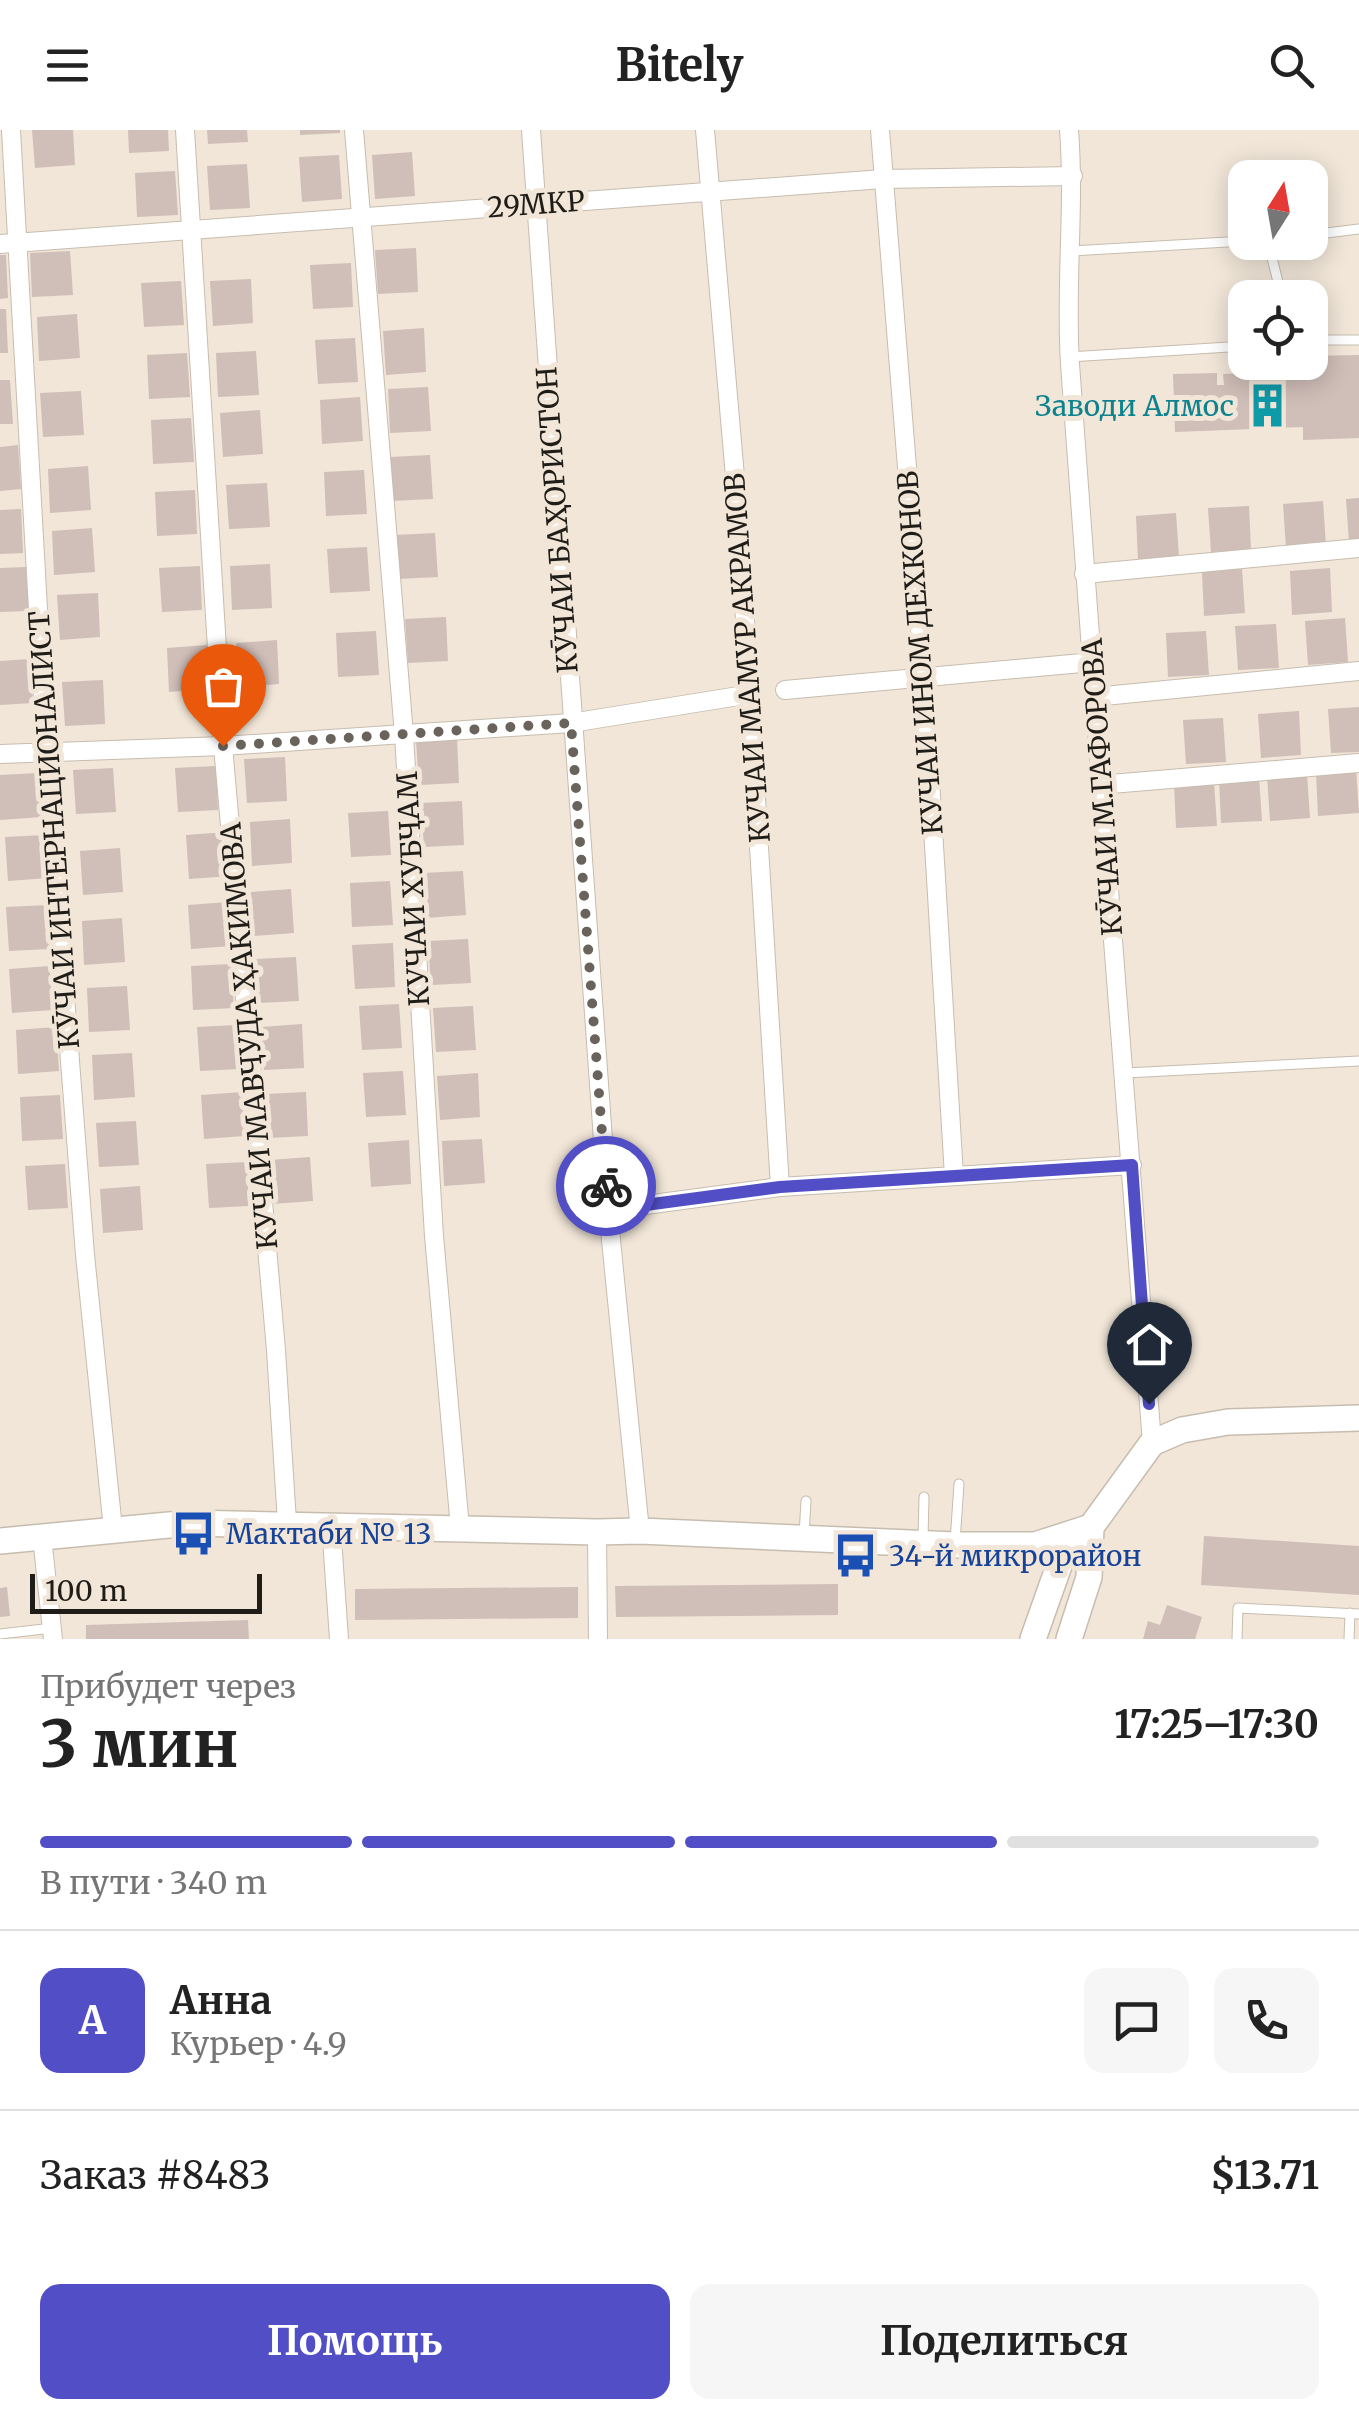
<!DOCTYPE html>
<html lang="ru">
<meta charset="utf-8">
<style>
:root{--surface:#fff;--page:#f6f6f6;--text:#222;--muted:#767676;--line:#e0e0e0;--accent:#524ec5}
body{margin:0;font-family:Merriweather,serif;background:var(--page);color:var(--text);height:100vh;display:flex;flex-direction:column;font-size:38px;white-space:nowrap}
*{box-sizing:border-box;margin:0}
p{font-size:32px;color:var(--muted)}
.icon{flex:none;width:55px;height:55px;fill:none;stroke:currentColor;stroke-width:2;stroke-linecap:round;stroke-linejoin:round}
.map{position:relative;height:1509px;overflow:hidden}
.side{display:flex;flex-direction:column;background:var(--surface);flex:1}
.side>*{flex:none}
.needle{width:65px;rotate:11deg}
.buttons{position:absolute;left:1228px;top:30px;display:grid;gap:20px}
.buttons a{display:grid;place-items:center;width:100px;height:100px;border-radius:20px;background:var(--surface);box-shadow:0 5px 25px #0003;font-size:50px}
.scale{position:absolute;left:30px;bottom:25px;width:232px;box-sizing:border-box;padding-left:10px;border:5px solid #201d18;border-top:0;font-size:28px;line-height:35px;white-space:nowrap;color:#201d18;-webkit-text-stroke:8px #f1e6d8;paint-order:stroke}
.pin{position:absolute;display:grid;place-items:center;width:85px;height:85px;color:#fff;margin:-102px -42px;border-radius:50% 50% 50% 0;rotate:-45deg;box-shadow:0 0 10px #0007}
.pin .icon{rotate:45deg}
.courier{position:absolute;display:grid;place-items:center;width:100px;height:100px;margin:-50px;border:8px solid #524ec5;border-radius:50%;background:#fff;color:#222;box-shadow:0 2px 12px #0007}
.head em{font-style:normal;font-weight:700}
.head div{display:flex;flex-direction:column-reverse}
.head{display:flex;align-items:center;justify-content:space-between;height:170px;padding:0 40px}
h1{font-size:65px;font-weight:700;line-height:75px}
.bar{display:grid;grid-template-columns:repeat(4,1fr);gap:15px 10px;align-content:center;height:120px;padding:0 40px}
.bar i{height:12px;border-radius:8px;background:var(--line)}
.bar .selected{background:var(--accent)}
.bar p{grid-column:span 4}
.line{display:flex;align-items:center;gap:25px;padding:0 40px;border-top:2px solid var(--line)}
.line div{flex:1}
.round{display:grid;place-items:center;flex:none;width:105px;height:105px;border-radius:20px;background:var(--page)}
.primary-button{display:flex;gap:20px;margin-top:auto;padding:20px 40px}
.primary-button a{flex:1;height:115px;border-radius:20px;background:var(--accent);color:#fff;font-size:40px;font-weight:700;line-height:115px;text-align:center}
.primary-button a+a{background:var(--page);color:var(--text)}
header{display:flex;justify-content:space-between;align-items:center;height:130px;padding:0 40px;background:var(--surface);font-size:45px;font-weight:700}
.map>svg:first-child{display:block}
</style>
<header><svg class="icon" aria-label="menu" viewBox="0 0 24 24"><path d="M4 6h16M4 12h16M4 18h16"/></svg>Bitely<svg class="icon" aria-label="search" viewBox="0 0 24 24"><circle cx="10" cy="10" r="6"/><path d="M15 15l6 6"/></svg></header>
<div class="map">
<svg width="1359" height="1509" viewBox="0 0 1359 1509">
<rect width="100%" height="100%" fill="#f1e6d8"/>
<!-- building -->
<g fill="#d0beb8">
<path d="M32,0H73L75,35L35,38Z"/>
<path d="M128,0H168L169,21L129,23Z"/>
<path d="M207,0H247L248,12L208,14Z"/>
<path d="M300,0H340V3L300,5Z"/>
<path d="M412,22L415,66L375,69L372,25Z"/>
<path d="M339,25L342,69L302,72L299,27Z"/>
<path d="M247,34L250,78L210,80L207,36Z"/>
<path d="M175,41L178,85L137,87L135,43Z"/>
<path d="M416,118L418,162L378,164L375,120Z"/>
<path d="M70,121L73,165L32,167L30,123Z"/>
<path d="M0,125H6L8,168L0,169Z"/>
<path d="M351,133L353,177L313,179L310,135Z"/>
<path d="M251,149L253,193L213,196L210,151Z"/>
<path d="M181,151L184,195L144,197L141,153Z"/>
<path d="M0,179H6L8,223H0Z"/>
<path d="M77,184L80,228L39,231L37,187Z"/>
<path d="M424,198L426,242L386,245L383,201Z"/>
<path d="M355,208L358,252L318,254L315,210Z"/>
<path d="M256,221L259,265L218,267L216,223Z"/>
<path d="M187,223L190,267L149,269L147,225Z"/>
<path d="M1359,225V308L1303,310V297L1175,302L1173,244L1217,243V255H1224L1223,244L1300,241V232H1310V226Z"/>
<path d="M0,250H10L13,294H0Z"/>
<path d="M428,257L431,301L390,303L388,259Z"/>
<path d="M81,261L84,305L43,307L40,263Z"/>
<path d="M360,267L363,311L322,314L320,270Z"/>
<path d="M260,280L263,324L223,327L220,283Z"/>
<path d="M191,288L194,332L153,334L151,290Z"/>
<path d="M18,315L21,359L0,361V317Z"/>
<path d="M430,325L433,369L392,371L390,327Z"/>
<path d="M88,336L91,380L50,383L48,339Z"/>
<path d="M364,340L367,384L326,386L324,342Z"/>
<path d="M267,353L270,397L229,399L226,355Z"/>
<path d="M195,360L197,404L157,406L155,362Z"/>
<path d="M1359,368V412H1349L1346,369Z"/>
<path d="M1323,371L1326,415L1286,418L1283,374Z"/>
<path d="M1249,376L1251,420L1211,422L1208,378Z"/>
<path d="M21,379L23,423L0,424V380Z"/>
<path d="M1176,383L1179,427L1138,430L1136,386Z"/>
<path d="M92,398L95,442L54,445L52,401Z"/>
<path d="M435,403L438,447L397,449L395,405Z"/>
<path d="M367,417L370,461L330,463L327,419Z"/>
<path d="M270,434L272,478L232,480L230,436Z"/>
<path d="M200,436L202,480L162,482L159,438Z"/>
<path d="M26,437L29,481L0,482V438Z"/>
<path d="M1330,438L1332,482L1292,485L1290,441Z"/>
<path d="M1242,439L1245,483L1204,486L1202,442Z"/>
<path d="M98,463L100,507L60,510L57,465Z"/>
<path d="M446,487L448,531L408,533L405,489Z"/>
<path d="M1345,488L1348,532L1308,535L1305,491Z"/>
<path d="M1276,494L1279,538L1238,540L1235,496Z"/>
<path d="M376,501L379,545L338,547L336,503Z"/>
<path d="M1206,501L1209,545L1168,547L1166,503Z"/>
<path d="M277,510L279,554L239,557L236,513Z"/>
<path d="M207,515L210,559L169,562L167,518Z"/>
<path d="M30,529L33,573L0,575V531Z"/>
<path d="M103,550L105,594L65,596L62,552Z"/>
<path d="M1359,577V622L1331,623L1328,579Z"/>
<path d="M1299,581L1301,625L1261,628L1258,584Z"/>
<path d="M1223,588L1226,632L1186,634L1183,590Z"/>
<path d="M457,608L459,653L419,655L416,611Z"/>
<path d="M285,627L287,671L247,673L244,629Z"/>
<path d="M216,636L218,680L178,682L175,638Z"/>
<path d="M113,638L116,682L76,684L73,640Z"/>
<path d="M1356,639L1359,683L1318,686L1316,642Z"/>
<path d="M38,643L41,687L0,690V645Z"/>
<path d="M1307,644L1310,688L1270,691L1267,646Z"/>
<path d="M1259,647L1262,691L1221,693L1219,649Z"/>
<path d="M1214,652L1217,696L1176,698L1174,654Z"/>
<path d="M462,671L464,715L424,717L421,673Z"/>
<path d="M388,681L391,725L351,727L348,683Z"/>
<path d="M290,689L292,733L252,736L250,692Z"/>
<path d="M227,702L230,746L189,749L186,705Z"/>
<path d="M45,705L48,748L8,751L5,707Z"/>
<path d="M120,718L123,762L83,765L80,721Z"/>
<path d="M463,741L466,785L426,788L423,743Z"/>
<path d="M390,751L393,795L352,797L350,753Z"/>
<path d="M291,759L294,803L254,806L251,762Z"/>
<path d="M228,772L231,816L191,819L188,775Z"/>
<path d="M47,775L50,819L9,821L6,777Z"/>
<path d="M122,788L125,832L84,835L82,791Z"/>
<path d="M468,809L471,853L431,855L428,811Z"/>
<path d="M393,813L395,857L355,859L352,815Z"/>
<path d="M296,827L299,871L259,873L256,829Z"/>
<path d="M231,834L234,878L193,880L191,836Z"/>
<path d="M50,836L52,880L12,883L9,839Z"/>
<path d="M127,856L130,900L89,902L87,858Z"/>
<path d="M399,874L402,918L362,920L359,876Z"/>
<path d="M473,876L476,920L436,922L433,878Z"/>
<path d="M302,894L304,938L264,940L261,897Z"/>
<path d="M237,895L240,939L200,941L197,897Z"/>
<path d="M56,897L59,941L18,944L16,900Z"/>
<path d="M132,923L135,967L94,970L92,925Z"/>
<path d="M403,941L406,985L366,987L363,943Z"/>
<path d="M478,943L480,987L440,990L437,946Z"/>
<path d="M242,962L244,1006L204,1009L201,965Z"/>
<path d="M306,962L308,1006L268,1008L265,964Z"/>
<path d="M60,965L63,1009L22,1011L20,967Z"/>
<path d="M136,991L139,1035L99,1037L96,993Z"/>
<path d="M482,1009L485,1053L444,1056L442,1011Z"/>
<path d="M409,1010L411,1054L371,1057L368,1013Z"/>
<path d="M310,1027L313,1071L272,1074L269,1030Z"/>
<path d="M247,1032L249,1076L209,1078L206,1034Z"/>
<path d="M65,1034L68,1078L28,1080L25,1036Z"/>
<path d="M140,1056L143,1100L103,1103L100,1059Z"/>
<path d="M1204,1406L1359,1416V1465L1201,1455Z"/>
<path d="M838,1454V1485L616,1487L615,1456Z"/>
<path d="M7,1457L10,1486L0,1487V1458Z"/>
<path d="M578,1457V1488L355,1490V1459Z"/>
<path d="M1167,1475L1202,1487L1195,1509H1143L1148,1491L1160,1495Z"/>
<path d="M248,1490L249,1509H86V1495Z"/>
</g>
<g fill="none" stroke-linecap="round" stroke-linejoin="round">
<defs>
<g id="service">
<path d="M1310,105L1359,99"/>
<path d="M1268,112L1282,168"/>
<path d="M1071,121L1245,111"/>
<path d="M1310,210H1359"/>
<path d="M1069,227L1245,216"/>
<path d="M1126,943L1359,931"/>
<path d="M804,1405L806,1371"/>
<path d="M923,1409L924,1367"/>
<path d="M955,1412L959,1354"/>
<path d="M0,1504L52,1498"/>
<path d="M1237,1509L1238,1478L1359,1484"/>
<path d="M1349,1509L1350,1483"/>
</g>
<g id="minor">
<path d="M11,0L46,621L85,1125L113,1399"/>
<path d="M185,0L223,616L276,1220L287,1392"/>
<path d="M354,0L404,605L434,1106L460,1398"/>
<path d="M531,0L608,1080L640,1401"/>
<path d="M705,0L739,393L780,1057"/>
<path d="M880,0L924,550L954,1046"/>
<path d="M1069,0C1075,78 1065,156 1070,234C1094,594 1126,953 1152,1313"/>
<path d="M0,114L883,49L1073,46"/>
<path d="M1084,444L1359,418"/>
<path d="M785,560L1093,532"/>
<path d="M1094,567L1359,541"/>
<path d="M0,624L223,616L571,593L751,564"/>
<path d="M1099,655L1359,633"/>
<path d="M608,1080L780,1057L1132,1035"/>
<path d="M331,1394L339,1509"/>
<path d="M597,1402L598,1509"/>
<path d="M42,1407L53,1509"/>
</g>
<g id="secondary">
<path d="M0,1411L190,1393L597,1402L640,1401L955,1415H1035L1091,1397"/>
<path d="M1033,1509L1061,1430L1091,1397L1152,1313L1182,1300L1228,1292L1359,1288"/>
<path d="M1069,1509L1089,1447L1091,1397"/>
</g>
</defs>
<!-- service casing -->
<use href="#service" stroke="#c7bdaf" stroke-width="11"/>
<!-- minor casing -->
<use href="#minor" stroke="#c7bdaf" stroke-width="20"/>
<!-- secondary casing -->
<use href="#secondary" stroke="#c7bdaf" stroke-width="28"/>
<!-- service -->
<use href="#service" stroke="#fff" stroke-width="9"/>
<!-- minor -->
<use href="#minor" stroke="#fff" stroke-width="18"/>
<!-- secondary -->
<use href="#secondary" stroke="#fff" stroke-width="25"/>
</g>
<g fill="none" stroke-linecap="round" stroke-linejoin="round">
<!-- done -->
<path stroke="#69635b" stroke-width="10" stroke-dasharray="0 18" d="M223,616L571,593L606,1056"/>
<!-- route -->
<path stroke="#524ec5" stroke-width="12" d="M606,1056L608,1080L780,1057L1132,1035L1149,1274"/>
</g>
<!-- icons -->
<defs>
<symbol id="building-bare" viewBox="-9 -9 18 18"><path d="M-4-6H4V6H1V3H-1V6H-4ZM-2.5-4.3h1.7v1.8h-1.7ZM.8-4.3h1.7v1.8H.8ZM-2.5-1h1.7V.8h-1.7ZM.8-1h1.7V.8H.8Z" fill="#0f9aa8" stroke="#f1e6d8" stroke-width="2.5" paint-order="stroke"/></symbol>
<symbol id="bus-bare" viewBox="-9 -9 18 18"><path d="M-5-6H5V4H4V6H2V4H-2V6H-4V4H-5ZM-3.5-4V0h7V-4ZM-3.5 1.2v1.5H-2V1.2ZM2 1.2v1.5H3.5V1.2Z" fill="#1a4fb4" stroke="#f1e6d8" stroke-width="2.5" paint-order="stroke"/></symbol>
</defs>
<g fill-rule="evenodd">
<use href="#building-bare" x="1236" y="244" width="63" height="63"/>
<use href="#bus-bare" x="162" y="1372" width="63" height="63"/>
<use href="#bus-bare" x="824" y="1394" width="63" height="63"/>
</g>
<g text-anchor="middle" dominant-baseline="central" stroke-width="10" stroke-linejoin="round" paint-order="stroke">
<!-- street labels -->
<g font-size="28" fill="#201d18" stroke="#f1e6d8">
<text transform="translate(536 74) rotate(-4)">29МКР</text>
<text transform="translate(557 390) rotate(-94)">КӮЧАИ БАҲОРИСТОН</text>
<text transform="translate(920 523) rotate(-94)">КУЧАИ ИНОМ ДЕХКОНОВ</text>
<text transform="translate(747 528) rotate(-94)">КУЧАИ МАМУР АКРАМОВ</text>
<text transform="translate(1102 657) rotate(-94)">КӮЧАИ М.ГАФОРОВА</text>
<text transform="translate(54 700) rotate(-94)">КӮЧАИ ИНТЕРНАЦИОНАЛИСТ</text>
<text transform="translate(413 759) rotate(-93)">КУЧАИ ХУБҶАМ</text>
<text transform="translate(249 906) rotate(-95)">КУЧАИ МАВҶУДА ҲАКИМОВА</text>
</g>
<!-- culture labels -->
<g font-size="28" fill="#0d838f" stroke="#f1e6d8" text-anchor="end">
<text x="1234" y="276">Заводи Алмос</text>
</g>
<!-- transit labels -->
<g font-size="28" fill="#164399" stroke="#f1e6d8" text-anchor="start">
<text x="226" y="1404">Мактаби № 13</text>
<text x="889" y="1426">34-й микрорайон</text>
</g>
</g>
</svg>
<div class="buttons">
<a><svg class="needle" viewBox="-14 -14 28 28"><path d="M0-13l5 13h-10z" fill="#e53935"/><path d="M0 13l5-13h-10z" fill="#767676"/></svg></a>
<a><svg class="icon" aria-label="locate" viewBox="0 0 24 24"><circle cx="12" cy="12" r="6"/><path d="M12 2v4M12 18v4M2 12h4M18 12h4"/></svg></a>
</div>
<div class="scale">100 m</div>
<div class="pin" style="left:223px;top:616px;background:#ea580c"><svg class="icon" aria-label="bag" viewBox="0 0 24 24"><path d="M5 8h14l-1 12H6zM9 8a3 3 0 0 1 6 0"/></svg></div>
<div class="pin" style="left:1149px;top:1274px;background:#1f2937"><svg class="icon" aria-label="home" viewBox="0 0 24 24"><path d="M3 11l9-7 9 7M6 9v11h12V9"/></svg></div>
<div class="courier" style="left:606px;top:1056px"><svg class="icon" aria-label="bike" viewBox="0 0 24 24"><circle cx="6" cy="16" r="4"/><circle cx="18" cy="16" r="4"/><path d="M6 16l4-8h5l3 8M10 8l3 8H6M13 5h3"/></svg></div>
</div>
<section class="side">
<div class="head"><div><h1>3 мин</h1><p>Прибудет через</p></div><em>17:25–17:30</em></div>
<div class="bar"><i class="selected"></i><i class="selected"></i><i class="selected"></i><i></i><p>В пути · 340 m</p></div>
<div class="line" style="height:180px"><b class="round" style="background:var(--accent);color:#fff">А</b><div><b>Анна</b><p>Курьер · 4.9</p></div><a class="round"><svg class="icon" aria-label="chat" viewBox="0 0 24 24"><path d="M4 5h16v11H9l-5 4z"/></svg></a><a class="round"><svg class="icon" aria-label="phone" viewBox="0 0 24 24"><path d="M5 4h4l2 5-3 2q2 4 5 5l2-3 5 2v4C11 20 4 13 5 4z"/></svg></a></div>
<div class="line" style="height:130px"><div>Заказ #8483</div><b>$13.71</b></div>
<div class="primary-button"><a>Помощь</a><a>Поделиться</a></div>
</section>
